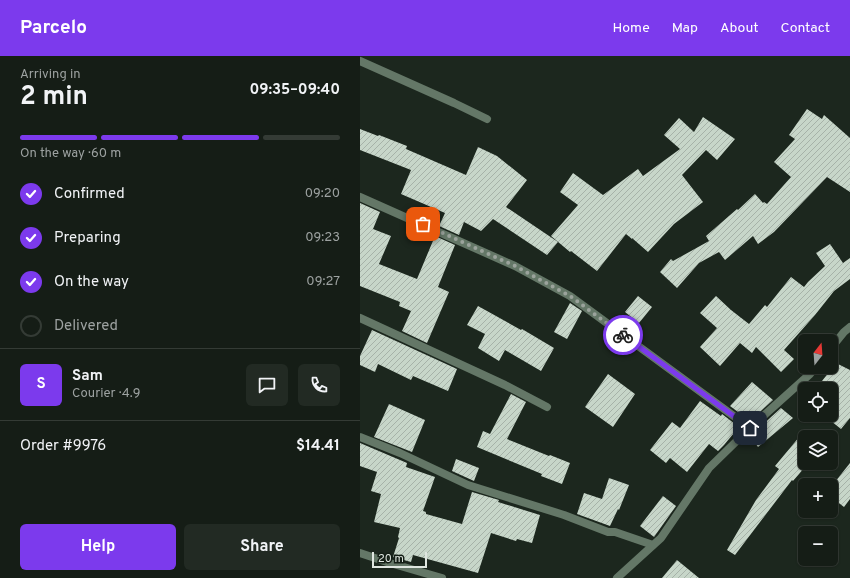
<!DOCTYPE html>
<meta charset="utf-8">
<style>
:root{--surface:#151d16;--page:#222a23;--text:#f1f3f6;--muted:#9da2a1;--line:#343b35;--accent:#7c3aed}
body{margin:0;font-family:Overpass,sans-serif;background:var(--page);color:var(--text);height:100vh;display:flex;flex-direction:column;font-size:15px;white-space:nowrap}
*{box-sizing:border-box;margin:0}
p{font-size:13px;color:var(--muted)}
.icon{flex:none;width:22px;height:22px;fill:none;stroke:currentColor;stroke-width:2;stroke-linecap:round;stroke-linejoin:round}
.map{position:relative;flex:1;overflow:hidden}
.details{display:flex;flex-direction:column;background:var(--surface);width:360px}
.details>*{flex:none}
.needle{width:26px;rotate:17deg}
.tools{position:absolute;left:438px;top:278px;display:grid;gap:8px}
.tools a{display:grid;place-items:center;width:40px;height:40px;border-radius:6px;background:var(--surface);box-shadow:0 1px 3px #0004,0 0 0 1px var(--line);font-size:20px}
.scale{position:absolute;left:12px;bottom:10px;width:55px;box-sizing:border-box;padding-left:4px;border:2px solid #dfe6e0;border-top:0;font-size:11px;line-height:14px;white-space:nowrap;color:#dfe6e0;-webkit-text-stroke:3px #131e15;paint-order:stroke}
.pin{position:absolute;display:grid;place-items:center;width:34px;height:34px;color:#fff;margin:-17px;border-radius:8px;box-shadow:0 2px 6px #0006}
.courier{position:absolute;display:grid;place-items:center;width:40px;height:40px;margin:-20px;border:3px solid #7c3aed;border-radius:50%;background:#fff;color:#222;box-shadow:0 1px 5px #0007}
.headline em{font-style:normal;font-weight:700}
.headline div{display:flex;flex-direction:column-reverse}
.headline{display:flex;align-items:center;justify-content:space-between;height:68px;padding:0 20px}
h1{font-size:26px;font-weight:700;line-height:30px}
.bar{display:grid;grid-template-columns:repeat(4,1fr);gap:6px 4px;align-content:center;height:48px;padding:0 20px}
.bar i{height:5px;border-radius:3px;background:var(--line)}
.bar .current{background:var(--accent)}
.bar p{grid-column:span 4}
.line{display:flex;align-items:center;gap:10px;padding:0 20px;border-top:1px solid var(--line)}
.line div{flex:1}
.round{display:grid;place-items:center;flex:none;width:42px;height:42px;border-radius:6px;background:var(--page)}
ol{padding:0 20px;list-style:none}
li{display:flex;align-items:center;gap:12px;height:44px}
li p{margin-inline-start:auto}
li .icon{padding:4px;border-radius:50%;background:var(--accent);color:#fff;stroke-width:4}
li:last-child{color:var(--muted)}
li i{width:22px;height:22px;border:2px solid var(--line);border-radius:50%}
.cta{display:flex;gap:8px;margin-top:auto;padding:8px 20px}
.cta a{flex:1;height:46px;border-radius:6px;background:var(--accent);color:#fff;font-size:16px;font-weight:700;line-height:46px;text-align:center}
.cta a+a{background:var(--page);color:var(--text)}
header{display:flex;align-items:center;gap:24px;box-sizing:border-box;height:56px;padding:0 20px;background:var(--accent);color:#fff}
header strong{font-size:19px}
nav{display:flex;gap:22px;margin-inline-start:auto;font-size:14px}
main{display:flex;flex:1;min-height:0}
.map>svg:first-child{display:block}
</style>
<header>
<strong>Parcelo</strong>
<nav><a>Home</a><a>Map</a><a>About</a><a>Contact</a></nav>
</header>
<main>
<section class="details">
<div class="headline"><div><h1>2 min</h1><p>Arriving in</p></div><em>09:35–09:40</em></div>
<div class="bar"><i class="current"></i><i class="current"></i><i class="current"></i><i></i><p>On the way · 60 m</p></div>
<ol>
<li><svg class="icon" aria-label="check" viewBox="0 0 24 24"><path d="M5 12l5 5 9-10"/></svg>Confirmed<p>09:20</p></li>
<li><svg class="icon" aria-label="check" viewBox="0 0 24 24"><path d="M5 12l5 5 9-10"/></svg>Preparing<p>09:23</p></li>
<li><svg class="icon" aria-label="check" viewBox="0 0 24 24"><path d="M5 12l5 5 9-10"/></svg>On the way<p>09:27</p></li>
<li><i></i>Delivered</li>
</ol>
<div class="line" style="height:72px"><b class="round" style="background:var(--accent);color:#fff">S</b><div><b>Sam</b><p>Courier · 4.9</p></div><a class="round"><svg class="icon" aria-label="chat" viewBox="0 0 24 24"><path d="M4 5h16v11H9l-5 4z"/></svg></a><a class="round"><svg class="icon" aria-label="phone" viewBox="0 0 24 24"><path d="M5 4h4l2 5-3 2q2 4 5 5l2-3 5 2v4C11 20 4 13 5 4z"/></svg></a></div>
<div class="line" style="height:52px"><div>Order #9976</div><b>$14.41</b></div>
<div class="cta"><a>Help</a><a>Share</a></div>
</section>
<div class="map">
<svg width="490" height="522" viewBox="0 0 490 522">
<defs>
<pattern id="building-hatch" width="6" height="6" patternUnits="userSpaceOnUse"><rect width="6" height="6" fill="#c7d6c9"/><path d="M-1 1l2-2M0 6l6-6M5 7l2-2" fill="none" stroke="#a6b2a8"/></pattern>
</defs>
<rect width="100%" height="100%" fill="#1c271e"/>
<!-- building -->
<g fill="url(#building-hatch)">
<path d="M447,53L462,63L464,59L490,82V136L467,121L414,176L398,188L393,180L365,204L359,196L339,207L317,232L300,216L311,203L313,205L349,185L346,180L377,153L378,154L395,138L403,147L404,146L407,148L431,121L414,106L435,83L429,79Z"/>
<path d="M343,61L375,83L357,104L346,94L322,119L343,146L314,168L288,196L272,182V183L266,178L237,215L211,195L210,196L191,180L218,149L200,136L213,117L243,139L278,113L283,120L320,93L304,79L319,62L334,76Z"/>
<path d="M0,73L18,80L19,79L47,90L46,93L106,119L118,91L137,100L167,124L146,151L198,186L187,199L133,163L121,175L104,166L99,179L79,170L85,157L41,138L51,114L0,94Z"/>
<path d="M0,147L20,156L13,173L31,180L19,208L57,223L75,180L95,189L78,231L89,236L67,287L42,275L51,255L39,250L40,246L0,230Z"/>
<path d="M470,188L483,207L490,202V223L474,235L455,259L424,294L434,303L421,316L396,291L392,297L380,287L360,310L340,291L357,272L340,257L356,240L371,254L389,268L405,249L407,251L431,221L444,231L448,226L465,210L456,197Z"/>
<path d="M278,240L292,251L279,267L265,256Z"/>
<path d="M210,247L222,255L207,283L194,276Z"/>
<path d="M118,250L161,274L162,273L194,292L181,315L145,294L139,305L118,292L125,278L107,269Z"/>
<path d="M12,274L97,313L88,335L53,320L51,324L18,308L15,316L0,309V300Z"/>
<path d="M476,307L490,314V362L481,373L471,365V332L462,325Z"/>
<path d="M248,318L275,338L253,371L225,351Z"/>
<path d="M392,326L413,344L390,365L370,350Z"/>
<path d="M151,338L166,346L147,383L189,400L190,399L210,407L202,428L181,420L182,418L117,391L123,375L130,378Z"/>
<path d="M340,345L361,360L362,358L379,371L364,389L358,395L349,388L327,416L310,402L306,407L290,394L312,366L320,372Z"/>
<path d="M29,348L65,364L52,396L14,381Z"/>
<path d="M421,352L433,362L398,391L390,380Z"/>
<path d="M445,374V411L433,425L432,424L375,499L367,494L396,444L419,413L415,410Z"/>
<path d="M0,387L47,407L46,411L75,421L63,455L66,456V458L102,468L112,436L139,444L138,446L180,459L172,487L157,483L156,485L131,477L118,517L53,499L51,506L33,501L39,482L38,481L40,472L14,466L21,438L11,435L17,416L0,410Z"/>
<path d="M96,403L119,412L114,425L92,415Z"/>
<path d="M490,407V443L484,451L471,441V431Z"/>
<path d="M249,422L269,429L259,454L258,453L250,470L217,458L224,437L242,443Z"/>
<path d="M303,440L316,450L294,481L280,470Z"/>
<path d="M317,504L339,522H302Z"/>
</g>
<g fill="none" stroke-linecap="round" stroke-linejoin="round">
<!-- street -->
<g stroke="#647767" stroke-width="8">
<path d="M0,5L94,47L127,63"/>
<path d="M0,141L155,210L210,240L390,372"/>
<path d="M0,262L145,329L187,351"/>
<path d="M471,292L484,276L490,271"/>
<path d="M0,381L40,397L108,429L204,459L248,476H255L293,489"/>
<path d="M0,497L30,507L82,522"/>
<path d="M257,522L301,482L349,412L390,372L450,318L456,311"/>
</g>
</g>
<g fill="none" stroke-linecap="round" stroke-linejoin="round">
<!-- done -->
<path stroke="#9ba39c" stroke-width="4" stroke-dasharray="0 7.2" d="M63,168L155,210L210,240L263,279"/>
<!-- route -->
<path stroke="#7c3aed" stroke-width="5" d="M263,279L390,372"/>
</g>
</svg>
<div class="tools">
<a><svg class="needle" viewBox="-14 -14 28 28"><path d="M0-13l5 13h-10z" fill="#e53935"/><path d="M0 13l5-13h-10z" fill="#9da2a1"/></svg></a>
<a><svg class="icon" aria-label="locate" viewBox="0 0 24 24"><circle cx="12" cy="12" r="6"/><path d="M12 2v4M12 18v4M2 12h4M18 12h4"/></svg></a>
<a><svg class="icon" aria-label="layers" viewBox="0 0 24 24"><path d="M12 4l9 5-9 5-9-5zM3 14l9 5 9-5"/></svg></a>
<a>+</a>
<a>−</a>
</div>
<div class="scale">20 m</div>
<div class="pin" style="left:63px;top:168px;background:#ea580c"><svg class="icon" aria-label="bag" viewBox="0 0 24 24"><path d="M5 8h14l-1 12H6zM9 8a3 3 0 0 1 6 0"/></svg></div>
<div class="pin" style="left:390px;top:372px;background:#1f2937"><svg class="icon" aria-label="home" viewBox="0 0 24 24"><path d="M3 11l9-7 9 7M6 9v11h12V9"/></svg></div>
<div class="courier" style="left:263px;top:279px"><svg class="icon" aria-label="bike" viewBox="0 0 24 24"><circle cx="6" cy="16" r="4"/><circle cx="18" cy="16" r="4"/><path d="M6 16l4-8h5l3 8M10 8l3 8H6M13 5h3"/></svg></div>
</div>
</main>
